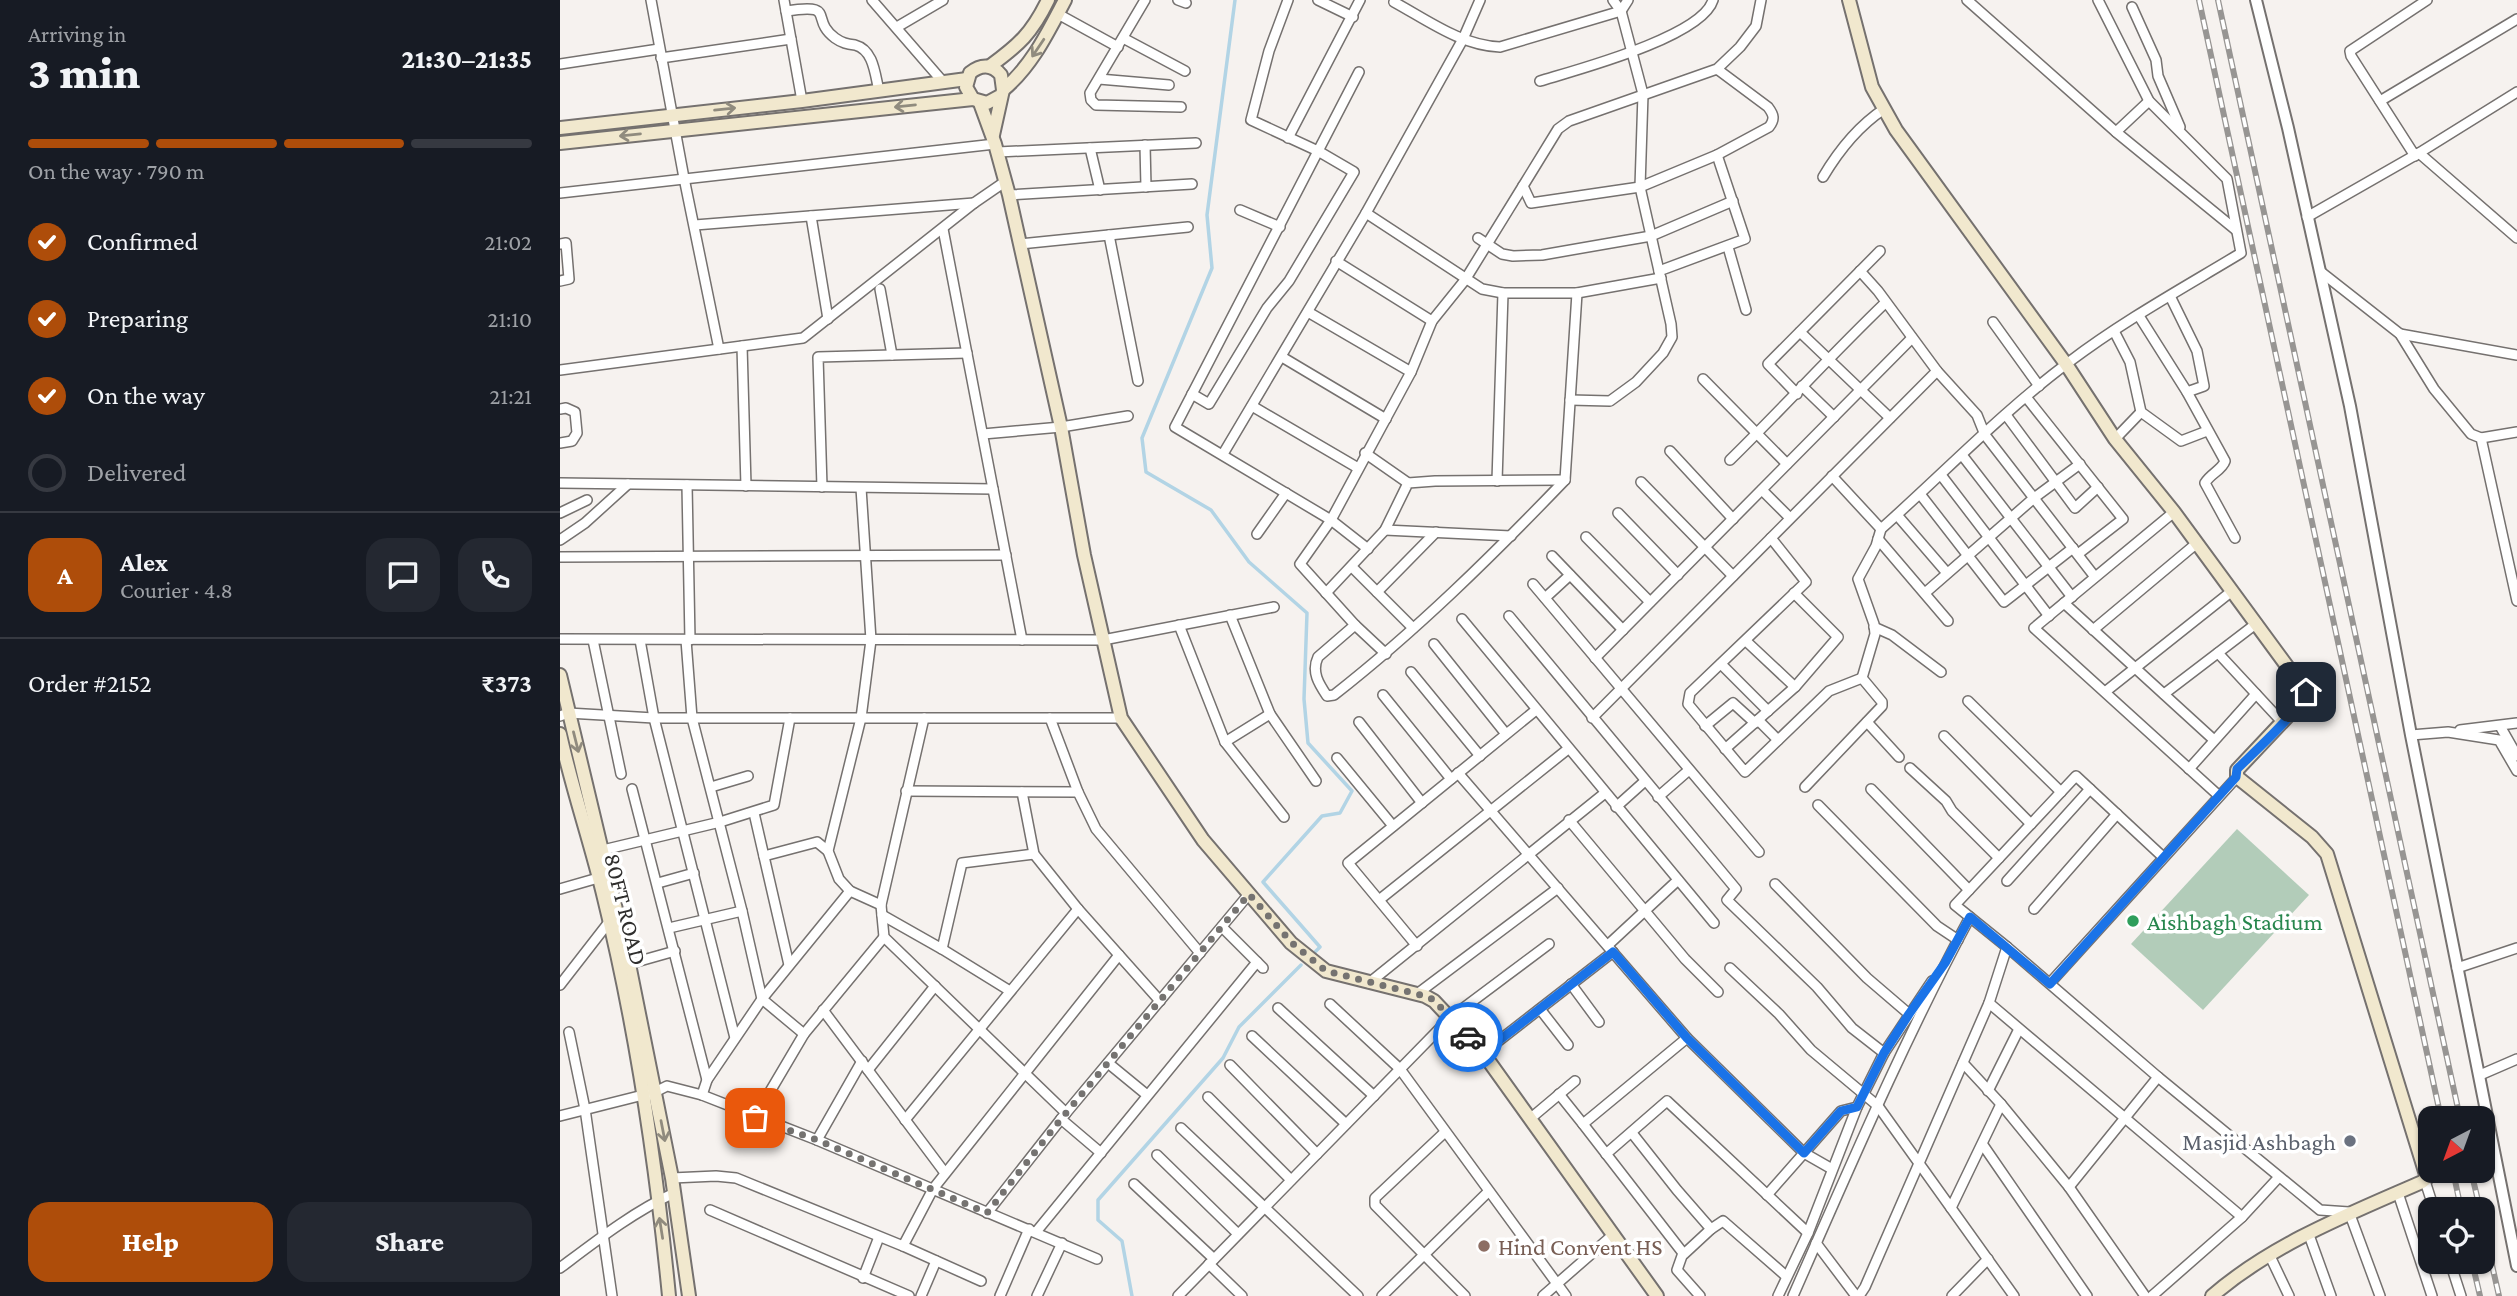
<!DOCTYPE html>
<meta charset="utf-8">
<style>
:root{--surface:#171b24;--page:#242831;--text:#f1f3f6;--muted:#9ea1a6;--line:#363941;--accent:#ae4d0a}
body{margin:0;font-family:"Crimson Pro",serif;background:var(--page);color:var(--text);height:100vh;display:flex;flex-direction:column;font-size:26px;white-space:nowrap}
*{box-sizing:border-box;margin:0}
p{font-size:23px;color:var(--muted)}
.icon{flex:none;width:38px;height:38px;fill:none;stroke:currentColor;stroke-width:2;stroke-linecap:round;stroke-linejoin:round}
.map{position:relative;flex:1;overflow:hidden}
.panel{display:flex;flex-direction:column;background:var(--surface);width:560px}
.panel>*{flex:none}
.needle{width:46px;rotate:221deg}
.fabs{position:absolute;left:1858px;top:1106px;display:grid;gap:14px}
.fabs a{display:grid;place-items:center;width:77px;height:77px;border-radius:14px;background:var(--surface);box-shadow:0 2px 5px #0004;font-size:35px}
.pin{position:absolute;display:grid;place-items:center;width:60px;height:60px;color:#fff;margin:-30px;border-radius:14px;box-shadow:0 4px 10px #0006}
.courier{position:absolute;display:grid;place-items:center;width:70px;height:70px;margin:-35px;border:5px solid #1a73e8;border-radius:50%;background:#fff;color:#222;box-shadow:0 2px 9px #0007}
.head em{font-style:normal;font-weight:800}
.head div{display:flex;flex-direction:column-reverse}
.head{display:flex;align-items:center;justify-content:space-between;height:119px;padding:0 28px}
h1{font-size:46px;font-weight:800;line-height:52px}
.bar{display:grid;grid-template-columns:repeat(4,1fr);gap:10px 7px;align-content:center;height:84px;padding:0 28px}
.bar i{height:9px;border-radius:5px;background:var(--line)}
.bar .current{background:var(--accent)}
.bar p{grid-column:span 4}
.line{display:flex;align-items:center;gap:18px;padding:0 28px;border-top:2px solid var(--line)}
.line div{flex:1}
.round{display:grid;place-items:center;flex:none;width:74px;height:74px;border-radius:21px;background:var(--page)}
ol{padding:0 28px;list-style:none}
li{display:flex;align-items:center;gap:21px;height:77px}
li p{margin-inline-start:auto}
li .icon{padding:7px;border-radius:50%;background:var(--accent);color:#fff;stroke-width:4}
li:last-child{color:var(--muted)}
li i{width:38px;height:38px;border:4px solid var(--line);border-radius:50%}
.cta{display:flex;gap:14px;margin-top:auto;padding:14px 28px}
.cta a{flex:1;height:80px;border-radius:21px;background:var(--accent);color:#fff;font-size:28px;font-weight:800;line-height:80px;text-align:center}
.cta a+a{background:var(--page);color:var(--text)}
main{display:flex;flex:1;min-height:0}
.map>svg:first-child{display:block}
</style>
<main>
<section class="panel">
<div class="head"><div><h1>3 min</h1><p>Arriving in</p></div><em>21:30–21:35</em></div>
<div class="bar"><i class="current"></i><i class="current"></i><i class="current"></i><i></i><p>On the way · 790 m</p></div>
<ol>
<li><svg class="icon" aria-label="check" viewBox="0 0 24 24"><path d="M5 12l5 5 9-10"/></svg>Confirmed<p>21:02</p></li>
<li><svg class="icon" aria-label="check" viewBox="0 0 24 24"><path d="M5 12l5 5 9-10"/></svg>Preparing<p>21:10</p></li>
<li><svg class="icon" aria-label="check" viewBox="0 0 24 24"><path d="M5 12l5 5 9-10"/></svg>On the way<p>21:21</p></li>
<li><i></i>Delivered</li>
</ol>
<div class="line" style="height:126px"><b class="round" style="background:var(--accent);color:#fff">A</b><div><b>Alex</b><p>Courier · 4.8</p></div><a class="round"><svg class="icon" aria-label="chat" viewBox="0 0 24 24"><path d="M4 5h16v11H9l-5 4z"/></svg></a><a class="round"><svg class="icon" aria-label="phone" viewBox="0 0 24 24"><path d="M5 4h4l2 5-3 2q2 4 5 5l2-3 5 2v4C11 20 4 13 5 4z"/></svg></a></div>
<div class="line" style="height:91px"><div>Order #2152</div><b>₹373</b></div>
<div class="cta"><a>Help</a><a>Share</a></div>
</section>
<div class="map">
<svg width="1957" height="1296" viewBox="0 0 1957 1296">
<rect width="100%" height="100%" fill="#f6f2ef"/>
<!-- green -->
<path fill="#b2ccb9" d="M1677,829L1749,895L1643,1010L1571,944Z"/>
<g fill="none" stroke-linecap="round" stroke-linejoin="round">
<!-- stream -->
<g stroke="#b2d4e5" stroke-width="3.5">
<path d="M675,0L647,215L652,268L582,438L586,472L651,510L689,562L747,613L744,699L748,743L792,791L780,813L762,816L703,882L760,947L753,954"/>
<path d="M572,1296L562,1241L538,1220V1200L663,1058L679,1027L741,965"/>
</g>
<defs>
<g id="minor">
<path d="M91,0L124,178L159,349"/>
<path d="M224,0L242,101"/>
<path d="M312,0L384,83"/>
<path d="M585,0L530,93L531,100L536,105L621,107"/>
<path d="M618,0L626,3"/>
<path d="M758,0L793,17"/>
<path d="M835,0L834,2C867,20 902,46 940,47L1061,11L1068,0"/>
<path d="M1407,0L1556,132L1676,230"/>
<path d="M1572,7L1596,60L1598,76L1620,127"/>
<path d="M226,11C278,3 249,19 275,38C282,43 287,44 295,45C314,50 315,75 319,91"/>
<path d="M498,14L558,47"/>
<path d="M337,27L383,0"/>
<path d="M563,38L625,71"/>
<path d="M101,58L231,39"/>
<path d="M0,64L99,49"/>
<path d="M1157,69L1208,107C1214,115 1215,119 1209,127L1157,155L1080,187L971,203L963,186L998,129L1009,121L1157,69L1180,47L1196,26L1201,0"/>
<path d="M799,72L615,427L771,520L808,549"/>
<path d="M539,79L609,85"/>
<path d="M980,81C1016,70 1142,37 1153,0"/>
<path d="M1820,101L1957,19"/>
<path d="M1556,132L1589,101"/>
<path d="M728,138L800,0"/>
<path d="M585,145L586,187"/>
<path d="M530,148L540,190"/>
<path d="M438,152L636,143"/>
<path d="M1859,153L1957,238"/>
<path d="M1855,156L1791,56L1790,51L1867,0"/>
<path d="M1263,177C1279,150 1297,127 1324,109"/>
<path d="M0,193L435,144"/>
<path d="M449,195L632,184"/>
<path d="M680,210L720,227"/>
<path d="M806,213L922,289L943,293H1017L1101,278"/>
<path d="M251,216L268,319"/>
<path d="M1747,217L1859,153L1957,92"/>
<path d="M135,225L414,203"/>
<path d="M383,229L462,640"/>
<path d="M549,235L578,381"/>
<path d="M918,238L942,254L953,256L982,255L1091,236L1173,201"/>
<path d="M0,244L6,243L9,279L0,281"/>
<path d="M460,244L628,227"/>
<path d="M1168,247L1186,310"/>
<path d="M776,261L872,321"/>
<path d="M1099,271L1185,239L1157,155"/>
<path d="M1300,271L1318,291L1377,371L1417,415L1425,435L1535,577"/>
<path d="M1761,272L1840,334L1874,389L1911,434L1921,438L1957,601"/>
<path d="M320,289L332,355"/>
<path d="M1610,296L1637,351L1644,386L1627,392"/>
<path d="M748,312L851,372"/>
<path d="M1579,316L1627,392L1665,461C1662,470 1650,474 1645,483L1675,538"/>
<path d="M1433,322L1479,386"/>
<path d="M1554,331L1570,362L1581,412L1621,441L1647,431"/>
<path d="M1240,332L1330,418"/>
<path d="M1840,334L1957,355"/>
<path d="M182,346L186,486"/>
<path d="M722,357L826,419"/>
<path d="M0,370L243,338L414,203L446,181"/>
<path d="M1143,379L1227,464"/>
<path d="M1242,386L1274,417"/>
<path d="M632,394L649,404L707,308L729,281L794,172L758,151L691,120L709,51L728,0"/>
<path d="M1237,394L1208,364L1320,251"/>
<path d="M1466,397L1563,519L1518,554"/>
<path d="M1010,400L1050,401L1076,382L1103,353L1112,337L1111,324L1080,187L1083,94L1061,11L1053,0"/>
<path d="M692,406L798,468"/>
<path d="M0,409L6,408L15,412L17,433L12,441L0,443"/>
<path d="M1446,415L1515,508L1538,487"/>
<path d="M423,434L501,427L568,416"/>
<path d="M1921,438L1957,432"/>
<path d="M1555,439L1581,412"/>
<path d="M1110,451L1173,519"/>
<path d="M805,453L848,483"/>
<path d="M663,454L806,213L903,39L920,0"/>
<path d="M1402,455L1512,597"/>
<path d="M1170,460C1223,408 1272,354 1325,303"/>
<path d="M1381,475L1489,616"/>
<path d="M1272,476L1321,529C1383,474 1442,412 1509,362C1563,321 1623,288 1681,253L1667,179L1589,101L1538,0"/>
<path d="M937,481L943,293"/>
<path d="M1081,482L1173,576"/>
<path d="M0,483L433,489"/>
<path d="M127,485L130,640"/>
<path d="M262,487L258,357L407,353"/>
<path d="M301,488L311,640L301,718L268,851L279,879L290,891L321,905"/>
<path d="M1202,490L1230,518"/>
<path d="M1360,494L1444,602L1513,548"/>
<path d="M1614,512L1474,628L1658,795"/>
<path d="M0,513L27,500"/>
<path d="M1058,513L1118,575"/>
<path d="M1337,515L1387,573"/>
<path d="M825,530L951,536"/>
<path d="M697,534L726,493"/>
<path d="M1026,537L1090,602"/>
<path d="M1211,538L1246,582L1130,693L1128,704L1185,772L1269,691L1302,678"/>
<path d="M1318,539L1388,621"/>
<path d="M0,540L25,523L68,484"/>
<path d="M992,556L1063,630"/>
<path d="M0,557L446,555"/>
<path d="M792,567L853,628"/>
<path d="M973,584L1199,852"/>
<path d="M817,592L876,532"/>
<path d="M766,593L825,530L848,483L875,481L1005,480"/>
<path d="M1365,593L1474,498L1520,464"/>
<path d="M985,598L1010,575"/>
<path d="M1504,603L1654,740"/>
<path d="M670,615L710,714L756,781"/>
<path d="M949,616L1176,889L1167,900L1257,987L1292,1028L1324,1053"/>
<path d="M902,619L1154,923"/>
<path d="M619,625L665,742L724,817"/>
<path d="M795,625L758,657C751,672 759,684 767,696L774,695C857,630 932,556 1005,480L1017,293"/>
<path d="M1314,627L1332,635L1381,672"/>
<path d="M1533,630L1637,543"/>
<path d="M0,639L543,640L714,607"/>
<path d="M33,640L61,774"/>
<path d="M80,640L94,718L175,1038"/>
<path d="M126,640L132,718L182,911L202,999L244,1034"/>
<path d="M1186,641L1235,687"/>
<path d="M874,644L946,734"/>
<path d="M1658,653L1723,723"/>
<path d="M826,654L795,625L740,564L771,520L851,372L872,321L905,280L963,186"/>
<path d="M1035,658L1352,338"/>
<path d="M1161,664L1208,711"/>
<path d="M851,672L920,756"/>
<path d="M1545,692L1672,591"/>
<path d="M1604,694L1697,623"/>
<path d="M823,695L891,779"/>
<path d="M1408,701L1501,792"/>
<path d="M0,716L8,713L94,718H561"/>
<path d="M364,718L321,905L324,937L506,1113"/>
<path d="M490,718L518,792L536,829L640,953"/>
<path d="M1032,718L1377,371"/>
<path d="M1198,720L1218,740"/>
<path d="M799,722L862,803"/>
<path d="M1307,722L1339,757"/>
<path d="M1145,726L1173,703L1195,723"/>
<path d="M1940,726L1957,756"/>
<path d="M1900,730L1957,723"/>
<path d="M1851,735L1888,732L1939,740L1957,771"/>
<path d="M1384,736L1471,824"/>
<path d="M665,742L710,714"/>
<path d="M1165,749L1235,687L1278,637L1234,593"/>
<path d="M777,758L833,826"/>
<path d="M1350,768L1386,801L1392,811L1439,858"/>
<path d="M1629,769L1696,694"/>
<path d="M898,773L1127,1038L1244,1153L1272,1169"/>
<path d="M151,787L188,776"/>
<path d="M1245,787L1322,706V702L1302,678L1315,634L1314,624L1298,579L1316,546L1321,529"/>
<path d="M72,789L147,1080"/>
<path d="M1311,789L1409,890"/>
<path d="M346,791L518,792"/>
<path d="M462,792L474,854L518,909L600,1001"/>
<path d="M1098,797L1129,770"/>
<path d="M1258,805L1377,926L1398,940"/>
<path d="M1056,807L1085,781"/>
<path d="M194,813L229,965"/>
<path d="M1009,820L1125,959L1158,992"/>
<path d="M43,850L160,822L214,805L230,718"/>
<path d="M204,856L257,842L268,851"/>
<path d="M1603,857L1516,776L1395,905L1447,947L1598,1077L1760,1210L1789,1212L1820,1296"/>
<path d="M1447,881L1530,789"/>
<path d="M98,883L134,873"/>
<path d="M1215,884L1307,978L1349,1014"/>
<path d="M0,889L38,878"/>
<path d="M819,900L1008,749"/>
<path d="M1474,909L1557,814"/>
<path d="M322,915L382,949L450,991"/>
<path d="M662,927L703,968"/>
<path d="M109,928L182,911"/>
<path d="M1048,945L1118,880"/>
<path d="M857,946L788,863L976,710"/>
<path d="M382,949L402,863L474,854"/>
<path d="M69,964L115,951"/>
<path d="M1170,968L1219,1014L1251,1050L1318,1106L1454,1296"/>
<path d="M1897,968L1957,948"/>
<path d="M809,983L1045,793"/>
<path d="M1490,983L1677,777"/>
<path d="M1011,984L1039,1022"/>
<path d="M0,985L49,922"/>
<path d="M857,994L998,888"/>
<path d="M1429,1003L1682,1217"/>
<path d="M770,1004L840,1069L1006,1296"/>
<path d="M718,1008L814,1096"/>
<path d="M980,1009L1008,1045"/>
<path d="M263,1010L385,1173"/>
<path d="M9,1032L25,1109L52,1296"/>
<path d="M692,1036L786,1124"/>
<path d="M1127,1038L1023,1124L1123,1253L1117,1270L1140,1296"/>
<path d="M923,1053L1053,952"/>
<path d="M548,1063L587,1095"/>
<path d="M1403,1063L1441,1104L1509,1187L1585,1296"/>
<path d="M670,1065L757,1154"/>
<path d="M308,1070L375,986"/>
<path d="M1920,1075L1957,1059"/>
<path d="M1428,1091L1459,1029"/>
<path d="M999,1094L1023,1124"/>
<path d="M142,1095L147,1080L202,999L290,891"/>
<path d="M648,1097L731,1180"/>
<path d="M0,1116L95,1092L107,1086L142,1095L257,1140L537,1259"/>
<path d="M195,1117L244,1034L324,937"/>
<path d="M971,1118L1015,1081"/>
<path d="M501,1119L541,1153"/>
<path d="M345,1120L518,909"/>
<path d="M621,1128L798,1296"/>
<path d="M885,1132L815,1198V1205L905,1296"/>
<path d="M1072,1133L1117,1190L1151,1229"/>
<path d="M257,1140L302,1061"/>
<path d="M1423,1145L1527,1296"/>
<path d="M1046,1154L1107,1101L1248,1233"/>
<path d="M597,1155L678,1234"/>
<path d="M112,1178L156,1176L176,1178L343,1246L421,1281"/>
<path d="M1865,1181L1874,1209"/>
<path d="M574,1184L654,1259"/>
<path d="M1509,1187L1598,1077"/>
<path d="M1838,1193L1872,1296"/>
<path d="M1207,1195L1281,1111L1297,1107"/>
<path d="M1391,1208L1441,1104"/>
<path d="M150,1210L349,1296"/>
<path d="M427,1213L501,1119L689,894"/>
<path d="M476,1232L697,962"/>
<path d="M1749,1235L1771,1296"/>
<path d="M1256,1243L1296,1296"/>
<path d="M343,1246L373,1189L559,955"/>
<path d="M1124,1254L1151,1229L1163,1221L1226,1276"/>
<path d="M1709,1254L1729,1296"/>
<path d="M1890,1262L1901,1296"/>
<path d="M649,1264L682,1296"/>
<path d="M0,1268C36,1241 73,1212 114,1193"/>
<path d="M303,1278L319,1237"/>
<path d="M361,1296L376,1261"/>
<path d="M440,1296L469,1229"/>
<path d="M477,1296L502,1243"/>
<path d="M618,1296L890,1018L989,944"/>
<path d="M822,1296L928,1192"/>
<path d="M983,1296L1054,1234"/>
<path d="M1218,1296L1248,1233L1297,1107L1324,1053L1372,981"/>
<path d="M1233,1296C1289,1169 1344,1040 1410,917"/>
<path d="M1299,1296L1305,1287L1429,1003L1447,947"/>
<path d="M1392,1296L1428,1259"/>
<path d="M1592,1296L1682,1217L1719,1177"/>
</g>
<path id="tertiary" d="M1696,0L1728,128L1790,406L1851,735L1957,1266"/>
<g id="secondary">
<path d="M1289,0L1312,87L1336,130L1506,364L1555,439L1614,512L1746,692L1743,700L1677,770V777L1752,837L1767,854L1867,1178L1862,1182C1789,1214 1712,1244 1652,1296"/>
<path d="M430,66C459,45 472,33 488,0"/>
<path d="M443,90C472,66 488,32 505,0"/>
<path d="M420,103L435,144L449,195L501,427L524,555L561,718L643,840L731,943L766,971L865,996L874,1001L923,1053L1097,1296"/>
<path d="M0,128L242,101L407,79"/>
<path d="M433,135L443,90L441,75C432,64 421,64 410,73L406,87L413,99L427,103L440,96"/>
<path d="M0,143L413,99"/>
<path d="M0,675L69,964L112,1178L129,1296"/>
<path d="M0,734C12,789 31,843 44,898C76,1028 96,1163 109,1296"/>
</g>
</defs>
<!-- minor casing -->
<use href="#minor" stroke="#75716f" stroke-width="12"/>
<!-- tertiary casing -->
<use href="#tertiary" stroke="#75716f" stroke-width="14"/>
<!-- secondary casing -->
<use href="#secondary" stroke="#75716f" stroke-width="16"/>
<!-- minor -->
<use href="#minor" stroke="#fff" stroke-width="9"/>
<!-- tertiary -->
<use href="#tertiary" stroke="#fff" stroke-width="10"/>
<!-- secondary -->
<use href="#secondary" stroke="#f1e8ce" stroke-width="12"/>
<defs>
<g id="rail">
<path d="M1639,0L1881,1118"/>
<path d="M1658,0L1900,1118"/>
<path d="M1893,1171L1901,1209"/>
<path d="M1911,1171L1920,1209"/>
<path d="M1923,1225L1939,1296"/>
<path d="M1912,1262L1920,1296"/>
</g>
</defs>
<!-- rail casing -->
<use href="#rail" stroke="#979593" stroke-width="6"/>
<!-- rail -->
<use href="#rail" stroke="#fff" stroke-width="3.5" stroke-dasharray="10" stroke-linecap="butt"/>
</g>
<!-- one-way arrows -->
<defs><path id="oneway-shaft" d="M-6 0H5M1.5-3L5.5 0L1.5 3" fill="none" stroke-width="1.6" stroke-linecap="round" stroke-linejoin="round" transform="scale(1.75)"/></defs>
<g stroke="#908b7e">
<use href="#oneway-shaft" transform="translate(478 48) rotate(124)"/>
<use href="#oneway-shaft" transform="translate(345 106) rotate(174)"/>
<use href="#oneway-shaft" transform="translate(165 109) rotate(-6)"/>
<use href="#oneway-shaft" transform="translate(70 135) rotate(174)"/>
<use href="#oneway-shaft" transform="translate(16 742) rotate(76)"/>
<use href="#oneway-shaft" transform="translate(103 1131) rotate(79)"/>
<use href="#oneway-shaft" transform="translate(101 1228) rotate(-99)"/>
</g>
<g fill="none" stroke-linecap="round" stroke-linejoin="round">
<!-- done -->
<path stroke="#757371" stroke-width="7" stroke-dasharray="0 12.6" d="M195,1118L257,1140L427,1213L501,1119L689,894L732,943L766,971L865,996L874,1000L908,1037"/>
<!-- route -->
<path stroke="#1a73e8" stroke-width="9" d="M908,1037L923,1053L1053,952L1127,1038L1244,1153L1281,1111L1297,1107L1324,1053L1349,1014L1385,963L1410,917L1490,984L1676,777L1677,769C1691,755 1743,708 1746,692"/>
</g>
<!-- markers -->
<circle fill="#2e9e5b" stroke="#fff" stroke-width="2.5" cx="1573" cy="921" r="7"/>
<circle fill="#6b7280" stroke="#fff" stroke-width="2.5" cx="1790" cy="1141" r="7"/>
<circle fill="#8d6e63" stroke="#fff" stroke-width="2.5" cx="924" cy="1246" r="7"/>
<g text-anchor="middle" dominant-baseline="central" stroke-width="7" stroke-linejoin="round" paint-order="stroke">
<!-- street labels -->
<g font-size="24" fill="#2f2e2d" stroke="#fff">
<text transform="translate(66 909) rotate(76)">80FT ROAD</text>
</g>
<!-- leisure labels -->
<g font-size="24" fill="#27864d" stroke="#fff" text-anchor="start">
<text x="1587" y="921">Aishbagh Stadium</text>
</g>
<!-- worship labels -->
<g font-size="24" fill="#5b616d" stroke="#fff" text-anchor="end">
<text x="1776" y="1141">Masjid Ashbagh</text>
</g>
<!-- education labels -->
<g font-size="24" fill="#785e54" stroke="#fff" text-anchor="start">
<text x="938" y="1246">Hind Convent HS</text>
</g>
</g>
</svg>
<div class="fabs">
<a><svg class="needle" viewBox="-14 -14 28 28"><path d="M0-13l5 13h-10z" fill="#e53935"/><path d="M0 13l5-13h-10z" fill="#9ea1a6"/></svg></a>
<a><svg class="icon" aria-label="locate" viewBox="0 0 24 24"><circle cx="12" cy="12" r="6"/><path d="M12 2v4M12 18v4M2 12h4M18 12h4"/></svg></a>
</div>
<div class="pin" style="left:195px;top:1118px;background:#ea580c"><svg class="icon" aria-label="bag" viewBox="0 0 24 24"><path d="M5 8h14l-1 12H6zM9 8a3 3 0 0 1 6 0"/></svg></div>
<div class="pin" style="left:1746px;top:692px;background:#1f2937"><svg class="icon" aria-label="home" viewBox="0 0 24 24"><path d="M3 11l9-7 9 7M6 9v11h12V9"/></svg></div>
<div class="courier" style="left:908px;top:1037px"><svg class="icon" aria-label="car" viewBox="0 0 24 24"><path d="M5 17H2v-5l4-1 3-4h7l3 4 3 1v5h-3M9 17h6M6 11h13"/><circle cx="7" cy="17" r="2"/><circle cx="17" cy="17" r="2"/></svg></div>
</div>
</main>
